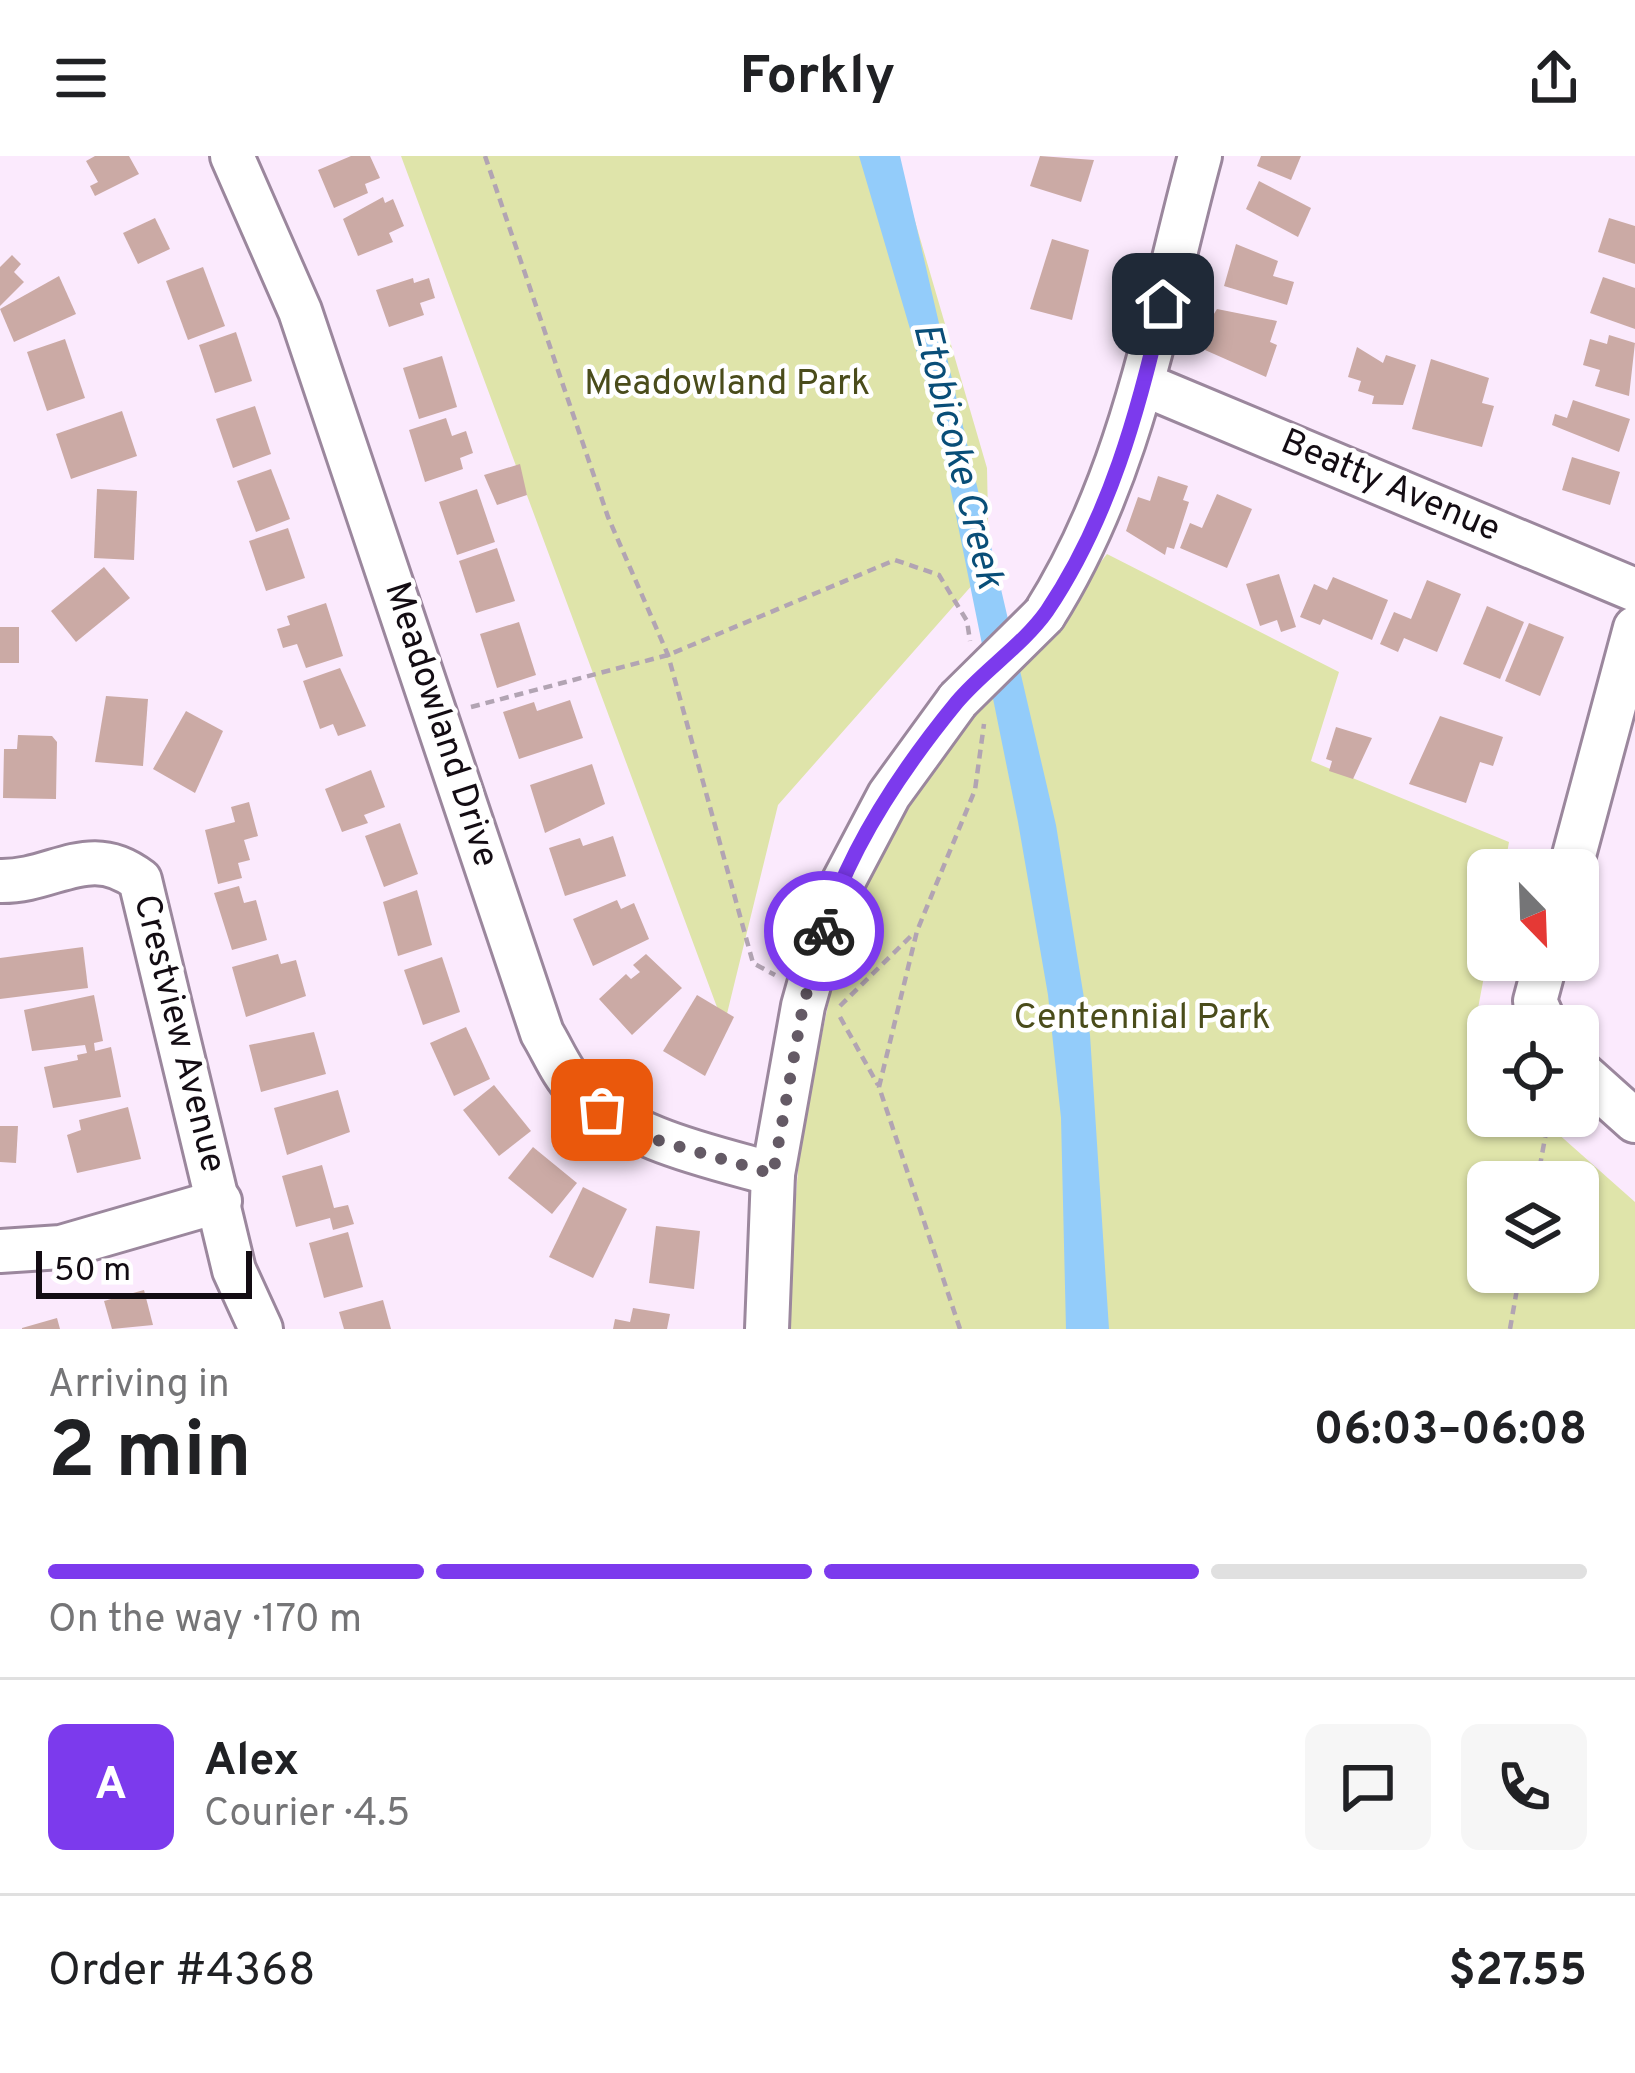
<!DOCTYPE html>
<meta charset="utf-8">
<style>
:root{--surface:#fff;--page:#f6f6f6;--text:#202124;--muted:#757577;--line:#e0e0e0;--accent:#7c3aed}
body{margin:0;font-family:Overpass,sans-serif;background:var(--page);color:var(--text);height:100vh;display:flex;flex-direction:column;font-size:45px;white-space:nowrap}
*{box-sizing:border-box;margin:0}
p{font-size:39px;color:var(--muted)}
.icon{flex:none;width:66px;height:66px;fill:none;stroke:currentColor;stroke-width:2;stroke-linecap:round;stroke-linejoin:round}
.map{position:relative;height:1173px;overflow:hidden}
.details{display:flex;flex-direction:column;background:var(--surface);flex:1}
.details>*{flex:none}
.needle{width:78px;rotate:157deg}
.controls{position:absolute;left:1467px;top:693px;display:grid;gap:24px}
.controls a{display:grid;place-items:center;width:132px;height:132px;border-radius:18px;background:var(--surface);box-shadow:0 3px 9px #0004;font-size:60px}
.scale{position:absolute;left:36px;bottom:30px;width:216px;box-sizing:border-box;padding-left:12px;border:6px solid #130c13;border-top:0;font-size:33px;line-height:42px;white-space:nowrap;color:#130c13;-webkit-text-stroke:9px #fff;paint-order:stroke}
.pin{position:absolute;display:grid;place-items:center;width:102px;height:102px;color:#fff;margin:-51px;border-radius:24px;box-shadow:0 6px 18px #0006}
.courier{position:absolute;display:grid;place-items:center;width:120px;height:120px;margin:-60px;border:9px solid #7c3aed;border-radius:50%;background:#fff;color:#222;box-shadow:0 3px 15px #0007}
.headline em{font-style:normal;font-weight:700}
.headline div{display:flex;flex-direction:column-reverse}
.headline{display:flex;align-items:center;justify-content:space-between;height:204px;padding:0 48px}
h1{font-size:78px;font-weight:700;line-height:90px}
.bar{display:grid;grid-template-columns:repeat(4,1fr);gap:18px 12px;align-content:center;height:144px;padding:0 48px}
.bar i{height:15px;border-radius:9px;background:var(--line)}
.bar .current{background:var(--accent)}
.bar p{grid-column:span 4}
.line{display:flex;align-items:center;gap:30px;padding:0 48px;border-top:3px solid var(--line)}
.line div{flex:1}
.round{display:grid;place-items:center;flex:none;width:126px;height:126px;border-radius:18px;background:var(--page)}
header{display:flex;justify-content:space-between;align-items:center;height:156px;padding:0 48px;background:var(--surface);font-size:54px;font-weight:700}
.map>svg:first-child{display:block}
</style>
<header><svg class="icon" aria-label="menu" viewBox="0 0 24 24"><path d="M4 6h16M4 12h16M4 18h16"/></svg>Forkly<svg class="icon" aria-label="share" viewBox="0 0 24 24"><path d="M12 15V3M7 8l5-5 5 5M5 13v7h14v-7"/></svg></header>
<div class="map">
<svg width="1635" height="1173" viewBox="0 0 1635 1173">
<rect width="100%" height="100%" fill="#fbeafd"/>
<!-- green -->
<g fill="#dfe4aa" fill-rule="evenodd">
<path d="M401,0H896L987,312L989,410L778,649L724,870Z"/>
<path d="M1107,398L1339,516L1311,605L1509,686L1504,714H1488V799L1476,863L1488,891V960H1538L1635,1046V1173H785L801,978L855,721L930,597L1039,485ZM1488,1026H1578V1116H1488Z"/>
</g>
<!-- water -->
<path fill="#93ccfa" d="M859,0H900L1056,669L1090,879L1109,1173H1066L1061,962L1048,839L1018,666L936,261Z"/>
<!-- building -->
<g fill="#cbaaa5">
<path d="M95,0H129L139,18L95,40L90,30L98,26L86,5Z"/>
<path d="M351,0H370L380,22L365,28L368,37L334,52L318,14Z"/>
<path d="M1040,0L1094,4L1081,46L1030,30Z"/>
<path d="M1261,0H1301L1291,24L1257,10Z"/>
<path d="M1259,25L1311,52L1298,81L1246,53Z"/>
<path d="M383,41L385,47L393,43L404,70L389,77L393,86L358,100L343,63Z"/>
<path d="M155,62L170,93L138,108L123,77Z"/>
<path d="M1609,62L1635,70V108L1598,96Z"/>
<path d="M1052,83L1089,94L1072,164L1030,153Z"/>
<path d="M1236,88L1278,105L1273,120L1294,126L1287,149L1224,130Z"/>
<path d="M12,99L21,108L14,116L24,126L0,150V111Z"/>
<path d="M203,111L225,170L188,184L166,125Z"/>
<path d="M59,120L76,158L14,186L0,153Z"/>
<path d="M1603,121L1635,132V173L1590,157Z"/>
<path d="M413,122L414,127L429,122L435,142L420,147L424,159L389,171L376,134Z"/>
<path d="M1217,153L1277,165L1270,186L1277,189L1266,221L1205,194L1209,181L1201,179Z"/>
<path d="M236,176L252,225L215,237L199,189Z"/>
<path d="M1609,179L1635,187L1629,240L1595,230L1600,214L1583,209L1590,183L1607,188Z"/>
<path d="M65,183L85,242L47,255L27,196Z"/>
<path d="M1357,191L1383,207L1386,199L1416,209L1403,249L1372,248L1374,240L1358,235L1361,225L1348,221Z"/>
<path d="M442,200L457,251L419,263L403,212Z"/>
<path d="M1431,203L1489,222L1482,247L1494,250L1482,291L1412,273Z"/>
<path d="M1573,244L1630,263L1619,296L1552,269L1555,258L1567,262Z"/>
<path d="M255,250L271,298L233,312L216,263Z"/>
<path d="M122,255L137,300L71,323L56,278Z"/>
<path d="M446,262L452,280L466,275L473,297L460,302L463,313L425,326L409,274Z"/>
<path d="M1572,301L1620,316L1610,349L1562,334Z"/>
<path d="M520,308L527,339L497,349L484,319Z"/>
<path d="M271,313L290,363L256,376L237,325Z"/>
<path d="M1158,320L1188,330L1183,344L1189,346L1174,393L1167,391L1165,399L1126,375L1138,341L1150,345Z"/>
<path d="M97,333L137,335L134,404L94,402Z"/>
<path d="M477,333L495,386L457,399L439,346Z"/>
<path d="M1217,338L1252,353L1227,412L1180,392L1190,367L1202,372Z"/>
<path d="M288,372L305,422L266,435L249,385Z"/>
<path d="M497,392L515,445L476,457L459,405Z"/>
<path d="M104,411L130,442L76,486L51,455Z"/>
<path d="M1279,418L1296,471L1281,476L1277,464L1260,470L1246,428Z"/>
<path d="M1333,421L1388,444L1372,484L1323,463L1320,469L1300,461L1314,428L1327,434Z"/>
<path d="M1427,424L1461,438L1437,496L1404,482L1398,496L1380,488L1394,456L1411,463Z"/>
<path d="M326,447L343,500L306,512L297,488L283,492L277,473L290,469L287,460Z"/>
<path d="M1487,450L1524,466L1500,523L1463,508Z"/>
<path d="M519,466L536,519L497,532L480,478Z"/>
<path d="M1529,467L1564,481L1540,540L1505,525Z"/>
<rect x="0" y="471" width="19" height="36"/>
<path d="M340,512L366,570L338,580L333,568L320,573L303,525Z"/>
<path d="M106,540L148,543L143,610L95,606Z"/>
<path d="M570,544L583,582L519,603L503,556L534,546L537,555Z"/>
<path d="M186,555L223,575L195,637L153,613Z"/>
<path d="M1440,560L1503,581L1493,610L1480,606L1466,647L1409,628Z"/>
<path d="M1336,571L1372,582L1353,623L1329,615L1332,605L1326,603Z"/>
<path d="M18,579L52,580L57,586L56,643L3,642L4,593H17Z"/>
<path d="M592,608L605,648L545,677L530,629Z"/>
<path d="M371,614L385,651L364,659L368,667L342,676L325,633Z"/>
<path d="M249,646L258,680L244,684L250,704L238,707L242,722L218,728L205,674L235,666L231,651Z"/>
<path d="M400,667L418,718L384,731L365,680Z"/>
<path d="M613,680L626,720L565,740L549,692L580,682L583,690Z"/>
<path d="M239,730L244,747L256,744L267,784L232,794L214,737Z"/>
<path d="M417,734L432,789L398,800L383,746Z"/>
<path d="M617,744L621,753L634,747L649,783L593,810L573,763Z"/>
<path d="M83,791L88,832L0,843V802Z"/>
<path d="M278,798L281,808L296,804L306,840L246,861L232,811Z"/>
<path d="M646,798L682,832L632,879L599,843L626,818L631,823L640,816L633,809Z"/>
<path d="M442,801L460,856L423,869L404,814Z"/>
<path d="M94,839L103,885L94,887L95,895L111,891L121,941L53,952L44,911L78,904L77,899L87,897L85,889L32,895L24,854Z"/>
<path d="M697,839L734,861L705,920L663,895Z"/>
<path d="M466,871L490,923L454,940L430,887Z"/>
<path d="M314,876L326,918L261,936L249,889Z"/>
<path d="M494,929L531,975L499,1000L463,954Z"/>
<path d="M338,934L350,976L287,999L274,952Z"/>
<path d="M128,951L141,1003L77,1017L67,979L81,974L79,964Z"/>
<path d="M0,970H18L16,1007L0,1006Z"/>
<path d="M533,991L577,1027L552,1058L508,1022Z"/>
<path d="M322,1009L334,1052L348,1049L354,1068L333,1074L330,1062L296,1071L282,1020Z"/>
<path d="M583,1031L627,1053L593,1122L549,1101Z"/>
<path d="M656,1070L700,1075L694,1133L649,1127Z"/>
<path d="M348,1076L363,1131L324,1142L309,1087Z"/>
<path d="M144,1134L153,1169L112,1173L104,1145Z"/>
<path d="M383,1144L391,1173H344L339,1156Z"/>
<path d="M633,1152L670,1158L667,1173H613L615,1163L630,1166Z"/>
<path d="M57,1162L60,1173H22V1172Z"/>
</g>
<g fill="none" stroke-linecap="round" stroke-linejoin="round">
<defs>
<g id="minor">
<path d="M232,0L300,155L542,877C553,895 562,918 577,933C629,984 705,999 773,1018"/>
<path d="M1145,229L1635,434"/>
<path d="M1044,459C1133,318 1157,159 1200,0"/>
<path d="M1570,714L1635,472"/>
<path d="M0,725C55,726 89,685 140,724L234,1114L261,1173"/>
<path d="M1546,870L1535,845L1546,804"/>
<path d="M1578,914L1635,965"/>
<path d="M0,1095L61,1091L220,1045"/>
<path d="M767,1173L773,1018L803,850L832,747L889,639L958,544"/>
</g>
</defs>
<!-- minor casing -->
<use href="#minor" stroke="#9b879d" stroke-width="48"/>
<!-- path -->
<g stroke="#b2a4b3" stroke-width="4.5" stroke-dasharray="9 6" stroke-linecap="butt">
<path d="M485,0L608,361L668,499L753,807L775,819"/>
<path d="M471,551L668,499L895,404L939,419L967,465L970,485"/>
<path d="M840,850L913,778"/>
<path d="M840,861L878,929"/>
<path d="M1537,1026L1549,960"/>
<path d="M960,1173L879,931L917,775L975,634L984,568"/>
<path d="M1510,1173L1520,1116"/>
</g>
<!-- minor -->
<use href="#minor" stroke="#fff" stroke-width="42"/>
<defs>
<path id="minor-bridge" d="M958,544L1044,459"/>
</defs>
<!-- minor-bridge casing -->
<use href="#minor-bridge" stroke="#9b879d" stroke-width="48" stroke-linecap="butt"/>
<!-- minor-bridge -->
<use href="#minor-bridge" stroke="#fff" stroke-width="42"/>
</g>
<g fill="none" stroke-linecap="round" stroke-linejoin="round">
<!-- done -->
<path stroke="#645a65" stroke-width="12" stroke-dasharray="0 21.6" d="M602,954L650,982L773,1018L803,850L824,775"/>
<!-- route -->
<path stroke="#7c3aed" stroke-width="15" d="M824,775C848,693 903,612 957,546C984,514 1023,489 1047,455C1109,363 1139,254 1163,148"/>
</g>
<g text-anchor="middle" dominant-baseline="central" stroke-width="9" stroke-linejoin="round" paint-order="stroke">
<!-- park labels -->
<g font-size="36" fill="#4a4c1b" stroke="#fff">
<text x="727" y="229">Meadowland Park</text>
<text x="1142" y="863">Centennial Park</text>
</g>
<!-- street labels -->
<g font-size="36" fill="#130c13" stroke="#fff">
<text transform="translate(1390 331) rotate(23)">Beatty Avenue</text>
<text transform="translate(440 569) rotate(72)">Meadowland Drive</text>
<text transform="translate(178 878) rotate(76)">Crestview Avenue</text>
</g>
<!-- water labels -->
<g font-size="39" font-style="italic" fill="#094e78" stroke="#fff">
<text transform="translate(956 300) rotate(76)">Etobicoke Creek</text>
</g>
</g>
</svg>
<div class="controls">
<a><svg class="needle" viewBox="-14 -14 28 28"><path d="M0-13l5 13h-10z" fill="#e53935"/><path d="M0 13l5-13h-10z" fill="#757577"/></svg></a>
<a><svg class="icon" aria-label="locate" viewBox="0 0 24 24"><circle cx="12" cy="12" r="6"/><path d="M12 2v4M12 18v4M2 12h4M18 12h4"/></svg></a>
<a><svg class="icon" aria-label="layers" viewBox="0 0 24 24"><path d="M12 4l9 5-9 5-9-5zM3 14l9 5 9-5"/></svg></a>
</div>
<div class="scale">50 m</div>
<div class="pin" style="left:602px;top:954px;background:#ea580c"><svg class="icon" aria-label="bag" viewBox="0 0 24 24"><path d="M5 8h14l-1 12H6zM9 8a3 3 0 0 1 6 0"/></svg></div>
<div class="pin" style="left:1163px;top:148px;background:#1f2937"><svg class="icon" aria-label="home" viewBox="0 0 24 24"><path d="M3 11l9-7 9 7M6 9v11h12V9"/></svg></div>
<div class="courier" style="left:824px;top:775px"><svg class="icon" aria-label="bike" viewBox="0 0 24 24"><circle cx="6" cy="16" r="4"/><circle cx="18" cy="16" r="4"/><path d="M6 16l4-8h5l3 8M10 8l3 8H6M13 5h3"/></svg></div>
</div>
<section class="details">
<div class="headline"><div><h1>2 min</h1><p>Arriving in</p></div><em>06:03–06:08</em></div>
<div class="bar"><i class="current"></i><i class="current"></i><i class="current"></i><i></i><p>On the way · 170 m</p></div>
<div class="line" style="height:216px"><b class="round" style="background:var(--accent);color:#fff">A</b><div><b>Alex</b><p>Courier · 4.5</p></div><a class="round"><svg class="icon" aria-label="chat" viewBox="0 0 24 24"><path d="M4 5h16v11H9l-5 4z"/></svg></a><a class="round"><svg class="icon" aria-label="phone" viewBox="0 0 24 24"><path d="M5 4h4l2 5-3 2q2 4 5 5l2-3 5 2v4C11 20 4 13 5 4z"/></svg></a></div>
<div class="line" style="height:156px"><div>Order #4368</div><b>$27.55</b></div>
</section>
